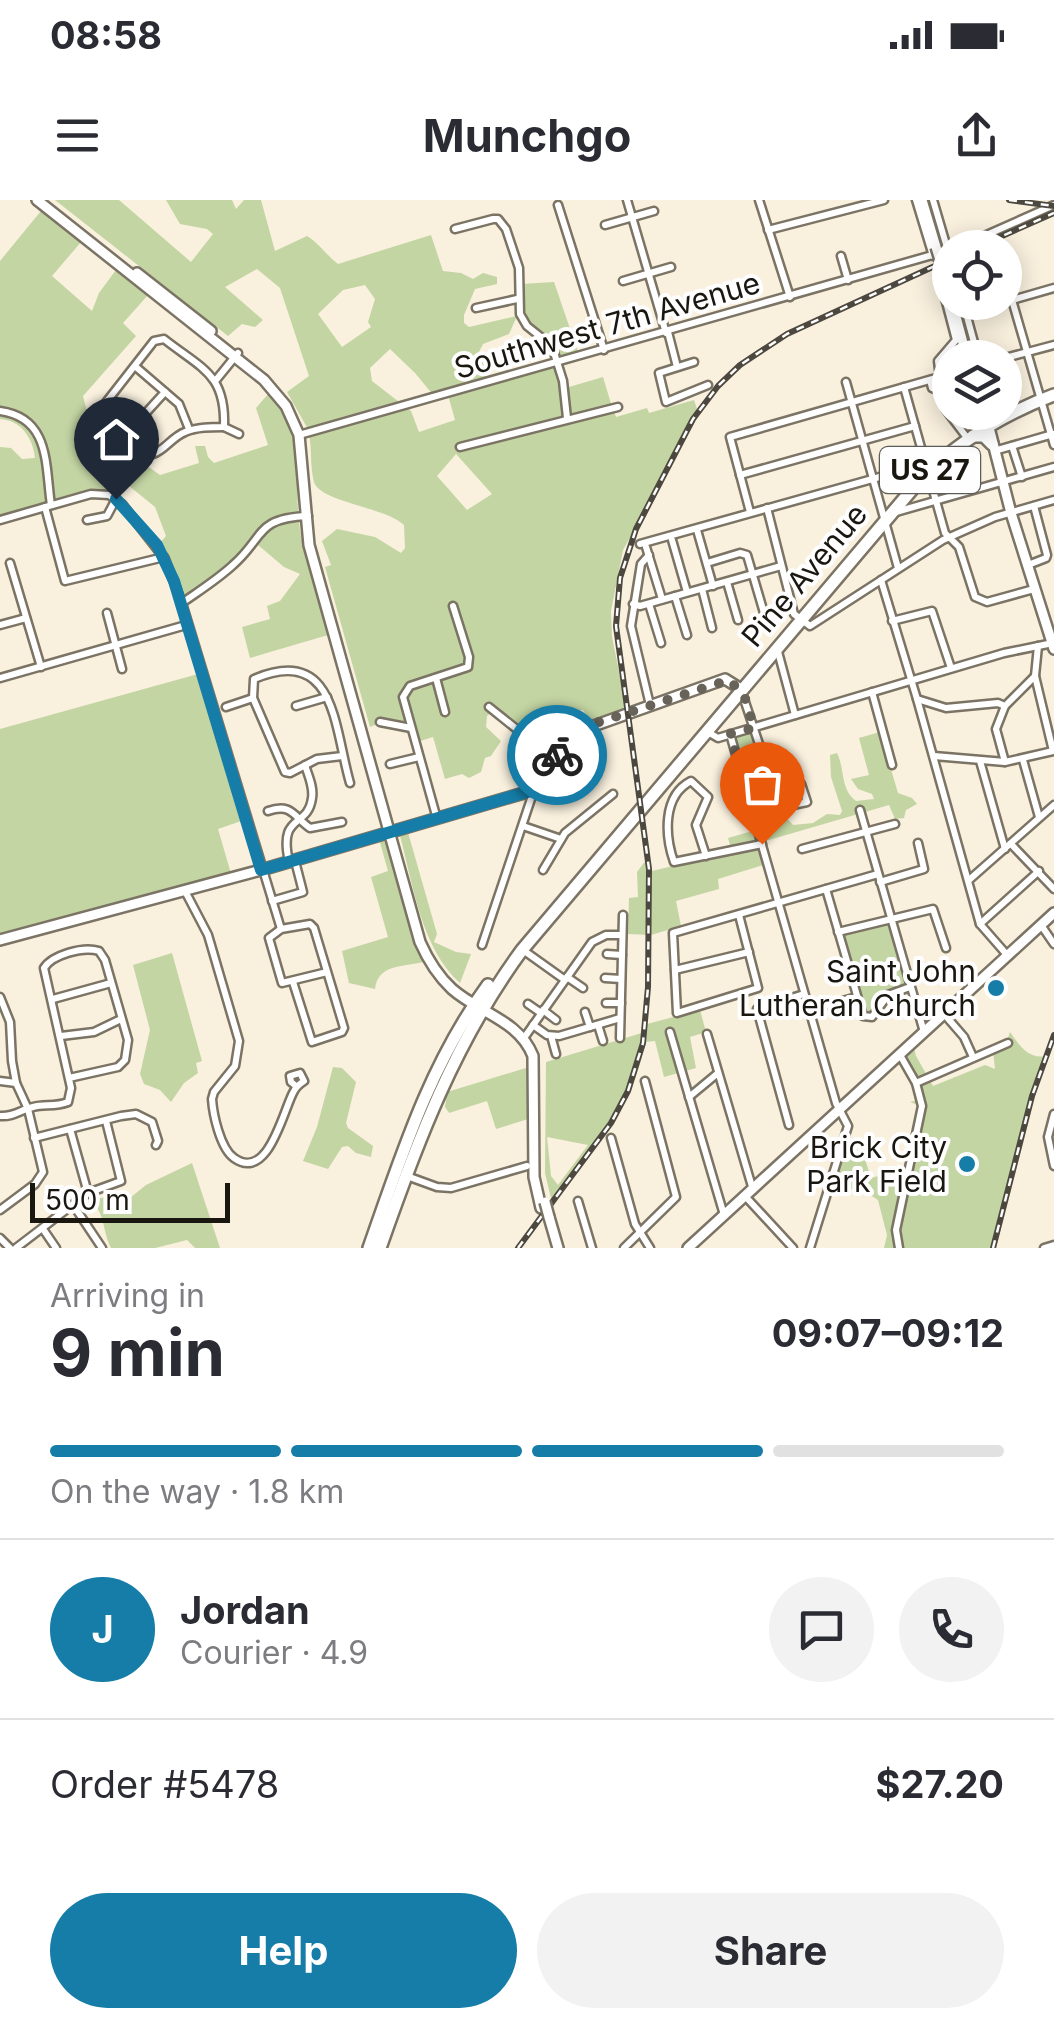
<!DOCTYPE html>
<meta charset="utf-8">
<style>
:root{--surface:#fff;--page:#f2f2f3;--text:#2b2b33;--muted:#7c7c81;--line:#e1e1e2;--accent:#157da7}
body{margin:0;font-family:Inter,sans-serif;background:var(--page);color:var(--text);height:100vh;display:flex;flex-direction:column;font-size:38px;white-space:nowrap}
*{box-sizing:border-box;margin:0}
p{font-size:32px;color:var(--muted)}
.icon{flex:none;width:55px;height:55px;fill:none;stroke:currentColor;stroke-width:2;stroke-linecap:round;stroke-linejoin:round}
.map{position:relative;height:1048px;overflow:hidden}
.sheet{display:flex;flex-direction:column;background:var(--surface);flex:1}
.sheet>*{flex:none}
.fabs{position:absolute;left:932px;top:30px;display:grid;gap:20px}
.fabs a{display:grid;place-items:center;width:90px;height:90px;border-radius:50%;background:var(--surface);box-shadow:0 5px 25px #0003;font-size:50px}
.scale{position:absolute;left:30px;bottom:25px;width:200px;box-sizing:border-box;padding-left:10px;border:5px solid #1a1711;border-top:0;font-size:28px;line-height:35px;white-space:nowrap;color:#1a1711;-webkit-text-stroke:8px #fefefe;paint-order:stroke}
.pin{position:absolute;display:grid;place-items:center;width:85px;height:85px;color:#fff;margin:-102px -42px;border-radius:50% 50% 50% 0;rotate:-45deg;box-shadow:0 0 10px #0007}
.pin .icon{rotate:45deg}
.courier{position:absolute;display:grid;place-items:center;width:100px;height:100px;margin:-50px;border:8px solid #157da7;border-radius:50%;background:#fff;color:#222;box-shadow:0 2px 12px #0007}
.headline em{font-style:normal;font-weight:700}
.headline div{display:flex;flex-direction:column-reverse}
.headline{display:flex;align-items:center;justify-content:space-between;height:170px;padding:0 50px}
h1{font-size:65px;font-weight:700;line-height:75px}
.bar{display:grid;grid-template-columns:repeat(4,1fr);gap:15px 10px;align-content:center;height:120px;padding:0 50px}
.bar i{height:12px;border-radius:8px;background:var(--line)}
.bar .active{background:var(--accent)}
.bar p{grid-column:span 4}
.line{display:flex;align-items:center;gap:25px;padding:0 50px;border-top:2px solid var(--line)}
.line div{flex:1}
.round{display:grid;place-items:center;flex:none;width:105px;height:105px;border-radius:52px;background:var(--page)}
.action{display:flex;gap:20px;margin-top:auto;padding:20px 50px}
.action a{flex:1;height:115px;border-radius:60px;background:var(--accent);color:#fff;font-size:40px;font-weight:700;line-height:115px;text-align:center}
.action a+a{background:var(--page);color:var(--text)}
.status{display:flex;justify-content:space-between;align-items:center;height:70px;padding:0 50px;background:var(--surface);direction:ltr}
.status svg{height:28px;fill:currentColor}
header{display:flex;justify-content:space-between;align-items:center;height:130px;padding:0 50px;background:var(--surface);font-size:45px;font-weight:700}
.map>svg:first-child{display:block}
</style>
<div class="status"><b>08:58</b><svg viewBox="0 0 49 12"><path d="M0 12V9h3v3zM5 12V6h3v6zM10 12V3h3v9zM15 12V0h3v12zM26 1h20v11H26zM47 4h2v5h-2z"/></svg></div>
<header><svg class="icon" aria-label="menu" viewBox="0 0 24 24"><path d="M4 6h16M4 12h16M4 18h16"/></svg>Munchgo<svg class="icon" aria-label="share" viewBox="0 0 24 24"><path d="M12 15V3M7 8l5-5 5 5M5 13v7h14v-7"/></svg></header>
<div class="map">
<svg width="1054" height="1048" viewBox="0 0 1054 1048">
<rect width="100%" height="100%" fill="#f9f0de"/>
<!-- green -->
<g fill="#c3d5a3" fill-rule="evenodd">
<path d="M55,0H119L191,62L213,34L207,29L180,24L166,0H232L236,9L244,0H261L275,51L307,36C319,43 326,55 338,64L431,35L443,71L461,73L473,79L483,73L497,77V84L475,89L464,115V123L469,127L517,116L509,134L483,144L479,152L489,180L434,196L415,173L390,149L370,168L372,181L403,205L309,231L287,192L309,176L280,88L257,69L225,87L263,120L255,127L242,124L228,136ZM365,85L375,99L368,122L371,127L342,147L318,114L343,90Z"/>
<path d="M41,11L81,42L52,76L92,111L99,93L116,70L148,95L123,123L136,136L83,196L94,239L110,256L102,275L112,283L106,291L0,319V247L11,248L22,259L35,258C33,238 21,220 0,219V61Z"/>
<path d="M554,82L579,155L559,161C541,120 521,139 521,84Z"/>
<path d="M560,163L569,187L603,177L612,207L568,216Z"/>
<path d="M557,164L565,217L459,246L613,209L616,217L647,208L649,213L694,200L699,215L623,350L611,411L612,437L627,511L591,524L583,510C562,513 541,520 529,538L495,509L487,516L486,527L501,541L491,556L485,558L481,572L469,578L462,574L445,579L433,537L417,542L405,504L408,486L401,496L409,526L378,524L370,527L325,367L331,365L322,341L337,329L375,337L401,353L405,348L404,325C385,307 320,302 314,282C310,267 312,249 309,234L406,207L411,211L419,232L455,220L448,195ZM456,254L492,294L467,310L437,276Z"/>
<path d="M269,193C310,246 291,278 301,336C308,369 319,402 328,435L250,458L242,427L270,419L267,406L280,401L300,374L284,367L258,345L182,406L159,344L166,336L155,307L117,276L126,263L146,265L160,275L199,263L195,246H205L208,257L214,263L268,245L256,208Z"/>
<path d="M198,474L247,619L218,629L232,677L0,739V529Z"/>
<path d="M751,530L777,570L784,615L793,625L813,623L827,614L840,615L842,611L831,577L830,555L837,553C845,569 840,589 856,601L874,599L872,594L858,589L851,579L869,575L859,538L880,532L898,593L912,598L917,604L906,610L904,618L895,619L889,605L762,642L734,535Z"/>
<path d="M407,629L437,734L434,742L456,752L471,754L460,783C420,747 413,682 399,632Z"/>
<path d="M756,630L766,664L718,679L719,689L676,701L681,726L651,735L628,734L629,698L638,697L637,672L646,660L652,671L732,652L728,638Z"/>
<path d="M385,637L415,743L424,762C402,767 378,764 375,789L349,783L342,751L388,737L371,677L388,671L379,639Z"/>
<path d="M887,717L906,787L891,791L870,816H865L838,731Z"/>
<path d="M172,753L202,861L196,863L198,873L184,883L171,902L160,890L144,884L140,874L150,830L133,765Z"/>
<path d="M700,810L706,832L690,837L696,868L664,877L655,841L645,842C635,905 588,955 553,1007L545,973L546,862L645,832L647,824ZM547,937L588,945L558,985L551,976Z"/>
<path d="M1010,832C1021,848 1030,861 1050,855L1042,869L996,1048H884L887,1035L878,1000L864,991L831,986L840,959H865L871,978L910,967L918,905L910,902L918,900L917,887L902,861L894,866L893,863L913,844L916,856L933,886L985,865L995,869L993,851L1006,844Z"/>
<path d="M333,867L342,868L356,882L346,923L348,928L373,946L371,957L356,953L348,946L342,947L328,969L303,961L317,927Z"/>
<path d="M529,867L528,919L496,929L487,901L449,913L445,907L447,892Z"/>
<path d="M192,963L220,1048H195L187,1040L155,1048H111C102,1029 106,1018 92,1000L110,996L125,1002L146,985Z"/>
</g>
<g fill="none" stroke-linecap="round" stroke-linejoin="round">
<defs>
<g id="minor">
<path d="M627,0L666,133"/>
<path d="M759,0L790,97"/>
<path d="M916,0L933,56"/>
<path d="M933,0L948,51"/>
<path d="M558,5L604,150"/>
<path d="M605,25L654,11"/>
<path d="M455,29L493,19H498L506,29L519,68L520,114L527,126L552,146L563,181L567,218"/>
<path d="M768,30L884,0"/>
<path d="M957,48L1054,5"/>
<path d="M841,56L848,80"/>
<path d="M623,81L671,67"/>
<path d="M1012,100L1054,245"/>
<path d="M963,102L975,146"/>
<path d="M1005,102L1054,88"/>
<path d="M476,108L517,99"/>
<path d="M966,114L1004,102"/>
<path d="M668,132L677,167"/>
<path d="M164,139C202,169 226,174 224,227C211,227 197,227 185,232C172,237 165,250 153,254C115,270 105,233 104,205L154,141Z"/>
<path d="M1005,158L1054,145"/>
<path d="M694,162L659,173L666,202L708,185"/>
<path d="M136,167L179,204L189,229"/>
<path d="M940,177L938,161L956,140L941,83L942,78L950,74"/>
<path d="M216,180L238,153"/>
<path d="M930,180L932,188L939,191L946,210L968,239"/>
<path d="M846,182L898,368"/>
<path d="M904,187L945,333L959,347L975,397L987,402L1034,389"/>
<path d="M0,211C51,218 45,266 51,305"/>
<path d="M144,215L165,192"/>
<path d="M224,227L239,234"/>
<path d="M299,235L950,50"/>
<path d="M1012,246L1022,277"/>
<path d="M460,247L618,207"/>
<path d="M994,251L1053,234"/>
<path d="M740,275L915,226"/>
<path d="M45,307L65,381L164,357"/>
<path d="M767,308L794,414L810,426L943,340L995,317L1054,300"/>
<path d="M750,312L730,237L950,174"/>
<path d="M896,312L1054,267"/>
<path d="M0,320L91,294L109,295L122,304L165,359L182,403L281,729"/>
<path d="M87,320L107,316L116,299"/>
<path d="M697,330L713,386"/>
<path d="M672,340L687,392"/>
<path d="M640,344L926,264"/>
<path d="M646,347L662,399"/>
<path d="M649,355L641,364L631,426L650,505"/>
<path d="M10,363L41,467"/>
<path d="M707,363L740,353L747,355L764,413"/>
<path d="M1028,365L1046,358L1047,355L1034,306"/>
<path d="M881,380L917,499L946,508L998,503L1005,506L1035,476"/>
<path d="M727,382L738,420"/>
<path d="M702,389L712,428"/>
<path d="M675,396L687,435"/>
<path d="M182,403C199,391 218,379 233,365C265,337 255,318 308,316"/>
<path d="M633,404L640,406L781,366"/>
<path d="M649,404L661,443"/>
<path d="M107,413L122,469"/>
<path d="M892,421L932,411L951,468"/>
<path d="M0,425L26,418"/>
<path d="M777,448L795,515"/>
<path d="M0,478L186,425"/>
<path d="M436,478L445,512"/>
<path d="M741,490L760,547L775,554C779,565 780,576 783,588L788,606L807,602L801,584L783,588"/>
<path d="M872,492L892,565"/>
<path d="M917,499L980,724L1008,756"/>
<path d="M296,506L327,497"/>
<path d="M1005,506L996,529L1005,562"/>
<path d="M226,507L253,498"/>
<path d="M489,507L554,559"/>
<path d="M380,522L411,528"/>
<path d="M706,531L718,538L1004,453L1053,443"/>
<path d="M730,534L836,903L848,926L810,1048"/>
<path d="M342,556L317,559L290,573L285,572L253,498L254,479C336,444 334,528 350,583"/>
<path d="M934,556L1005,562L1053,551L1035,476L1038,446"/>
<path d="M1023,560L1039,617"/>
<path d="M980,561L1005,649"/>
<path d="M390,564L419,557"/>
<path d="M860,610L924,832"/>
<path d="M268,611C292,603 293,616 310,628L342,622"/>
<path d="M437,619L403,497L410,486L468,467L469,457L453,406"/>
<path d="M523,626L561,639"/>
<path d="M1011,644L1054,689"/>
<path d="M802,649L895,624"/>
<path d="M706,656L696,625L708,597L691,581C662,596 665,636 674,662L762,644"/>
<path d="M289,662C278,612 308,629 312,598C314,587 308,575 305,565"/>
<path d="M543,670L565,633L613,594"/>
<path d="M969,680L1054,605"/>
<path d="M880,682L924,669L918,643"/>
<path d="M826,689L863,816L872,817L888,795L910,787"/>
<path d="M185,691L208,735L239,841L235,866L214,892L212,899C213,914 220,948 234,958C269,983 284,907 294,891C296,887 301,883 304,881L300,873L290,876L291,882L296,886"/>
<path d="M272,701L303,692L295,661"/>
<path d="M739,715L758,788L677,813L673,733L878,674"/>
<path d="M980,724L1039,671"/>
<path d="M1041,725L1054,744"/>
<path d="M838,732L933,709L946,748"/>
<path d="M482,745L534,590"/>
<path d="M523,750L565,780"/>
<path d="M607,754L622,755"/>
<path d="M675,770L749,752"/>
<path d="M567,777L583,788"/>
<path d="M605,778L621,779"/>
<path d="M293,782L312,842L342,832L344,828L314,728L310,724L281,729L269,738L282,783L327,772"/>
<path d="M0,797L10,822L12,861L16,883L28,909L43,972L35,984L0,1010"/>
<path d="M53,799L111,783"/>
<path d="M606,803H621"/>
<path d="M528,804L541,813"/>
<path d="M543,810L556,820"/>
<path d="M809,810L857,797"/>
<path d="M585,812L590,827"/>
<path d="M944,814L964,837L973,857"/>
<path d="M533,825L547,835L559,836L620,818"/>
<path d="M598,825L603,841"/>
<path d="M670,832L724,1015"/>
<path d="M707,834L753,990"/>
<path d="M61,836L94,832L121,819"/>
<path d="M551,836L556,854"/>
<path d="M524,838L592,742L606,735H622"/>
<path d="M620,838L623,715"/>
<path d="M0,881L16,883"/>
<path d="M916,883L1008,843"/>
<path d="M689,897L718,873"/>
<path d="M1054,914L1048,937L1054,966"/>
<path d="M0,916C14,917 20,910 33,907C45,904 55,907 68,902L71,888L44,768C52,755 83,746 99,751L105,760L128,840L125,860L118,867L69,878"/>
<path d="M789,925L757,809L804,794"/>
<path d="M70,929L88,993"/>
<path d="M34,938L121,916L136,914L152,922L158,941L156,945"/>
<path d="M611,938L635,1024L650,1048"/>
<path d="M404,975L437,987L451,988L527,966"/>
<path d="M88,993L121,981L106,921"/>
<path d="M745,996L793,1048"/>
<path d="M578,1001L592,1048"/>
<path d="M74,1006L102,1048"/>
<path d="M43,1029L56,1048"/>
<path d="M0,1038L10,1048"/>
<path d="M16,1048L88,993"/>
<path d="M624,1048L676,997L645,881"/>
<path d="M899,1048L896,1030L922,906L916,883L900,855"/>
<path d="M1044,1048L1054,1045"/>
</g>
<g id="major">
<path d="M37,0L264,180L286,206L299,235L309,345L420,742C428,760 438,776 452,789C479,813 519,820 533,856L534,977L541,1008"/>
<path d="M922,0L936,47"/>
<path d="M137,73L211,131"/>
<path d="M947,83L950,96"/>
<path d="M952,102L967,158"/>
<path d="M985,212L1011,313L1054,449"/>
<path d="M0,740L261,670L534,590L554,559L585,529L725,479L741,489"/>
<path d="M549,1017L558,1048"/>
<path d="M688,1048L1054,713"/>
</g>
<g id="highway">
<path d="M973,236H984L992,244"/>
<path d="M369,1048C401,957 430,864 488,785"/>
<path d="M380,1048C417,942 455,841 522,750L920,280C959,241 1003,214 1054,195"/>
</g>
</defs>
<!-- minor casing -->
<use href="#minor" stroke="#7b7364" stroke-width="11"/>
<!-- major casing -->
<use href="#major" stroke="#7b7364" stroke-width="14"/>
<!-- highway casing -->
<use href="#highway" stroke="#7b7364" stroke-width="16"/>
<!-- minor -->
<use href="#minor" stroke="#fff" stroke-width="6"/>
<!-- major -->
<use href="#major" stroke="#fff" stroke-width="9"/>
<!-- highway -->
<use href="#highway" stroke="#fff" stroke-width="11"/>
<defs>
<g id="rail">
<path d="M1009,0L1054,6"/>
<path d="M975,48L1054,13"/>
<path d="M518,1048L611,923L628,891L643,843L648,787L649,669L616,426L620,378L636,329L693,219L718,186L740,165L787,134L950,59"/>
<path d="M993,1048L1032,896L1054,835"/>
</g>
</defs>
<!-- rail casing -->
<use href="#rail" stroke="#4c483f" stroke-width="6"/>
<!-- rail -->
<use href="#rail" stroke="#fefefe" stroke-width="2.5" stroke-dasharray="8" stroke-linecap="butt"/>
<defs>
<g id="major-bridge">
<path d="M936,47L947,83"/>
<path d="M545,1002L549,1017"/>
</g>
</defs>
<!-- major-bridge casing -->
<use href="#major-bridge" stroke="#7b7364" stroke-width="14" stroke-linecap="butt"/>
<!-- major-bridge -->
<use href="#major-bridge" stroke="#fff" stroke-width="9"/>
</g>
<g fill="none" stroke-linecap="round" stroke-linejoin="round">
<!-- done -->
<path stroke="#686359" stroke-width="10" stroke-dasharray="0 18" d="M557,555L574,537L596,523L729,480L744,495L754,528L730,534L762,644"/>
<!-- route -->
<path stroke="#157da7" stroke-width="12" d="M116,299L157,345L174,381L261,670L534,590L557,555"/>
</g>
<!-- markers -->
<g fill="#157da7" stroke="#fefefe" stroke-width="4">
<circle cx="996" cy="788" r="10"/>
<circle cx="967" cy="964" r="10"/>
</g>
<g text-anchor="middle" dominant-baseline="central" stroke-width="8" stroke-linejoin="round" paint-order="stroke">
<!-- shield labels -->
<rect fill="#fefefe" stroke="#5e5c58" stroke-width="2.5" x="880" y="247" width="100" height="46" rx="8"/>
<g font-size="28" font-weight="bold" fill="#1a1711">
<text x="930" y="270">US 27</text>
</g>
<!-- street labels -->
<g font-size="30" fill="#1a1711" stroke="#fefefe">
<text transform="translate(607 125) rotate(-16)">Southwest 7th Avenue</text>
<text transform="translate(804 375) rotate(-50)">Pine Avenue</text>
</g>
<!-- poi labels -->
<g font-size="30" fill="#1a1711" stroke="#fefefe" text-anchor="end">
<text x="976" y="771">Saint John<tspan x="976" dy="34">Lutheran Church</tspan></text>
<text x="947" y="947">Brick City<tspan x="947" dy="34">Park Field</tspan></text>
</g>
</g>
</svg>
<div class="fabs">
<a><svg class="icon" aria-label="locate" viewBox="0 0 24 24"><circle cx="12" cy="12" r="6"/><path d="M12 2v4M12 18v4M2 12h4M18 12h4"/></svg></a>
<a><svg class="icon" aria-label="layers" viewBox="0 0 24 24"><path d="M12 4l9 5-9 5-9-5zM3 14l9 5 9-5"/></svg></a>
</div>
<div class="scale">500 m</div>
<div class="pin" style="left:762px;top:644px;background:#ea580c"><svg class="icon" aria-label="bag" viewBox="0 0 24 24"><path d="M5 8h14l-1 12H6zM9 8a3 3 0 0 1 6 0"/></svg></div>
<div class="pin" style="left:116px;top:299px;background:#1f2937"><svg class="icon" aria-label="home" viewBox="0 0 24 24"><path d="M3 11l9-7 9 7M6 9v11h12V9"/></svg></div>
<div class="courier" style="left:557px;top:555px"><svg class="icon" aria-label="bike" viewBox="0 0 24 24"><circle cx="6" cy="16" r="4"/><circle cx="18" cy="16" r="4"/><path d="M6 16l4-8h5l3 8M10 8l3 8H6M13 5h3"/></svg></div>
</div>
<section class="sheet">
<div class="headline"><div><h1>9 min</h1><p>Arriving in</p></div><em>09:07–09:12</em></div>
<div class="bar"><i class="active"></i><i class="active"></i><i class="active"></i><i></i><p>On the way · 1.8 km</p></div>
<div class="line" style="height:180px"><b class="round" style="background:var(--accent);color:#fff">J</b><div><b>Jordan</b><p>Courier · 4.9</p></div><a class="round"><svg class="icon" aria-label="chat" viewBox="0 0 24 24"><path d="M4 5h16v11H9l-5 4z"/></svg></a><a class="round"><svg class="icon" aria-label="phone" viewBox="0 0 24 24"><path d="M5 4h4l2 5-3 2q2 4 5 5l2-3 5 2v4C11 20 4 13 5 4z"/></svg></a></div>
<div class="line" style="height:130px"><div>Order #5478</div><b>$27.20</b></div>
<div class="action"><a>Help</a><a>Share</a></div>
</section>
